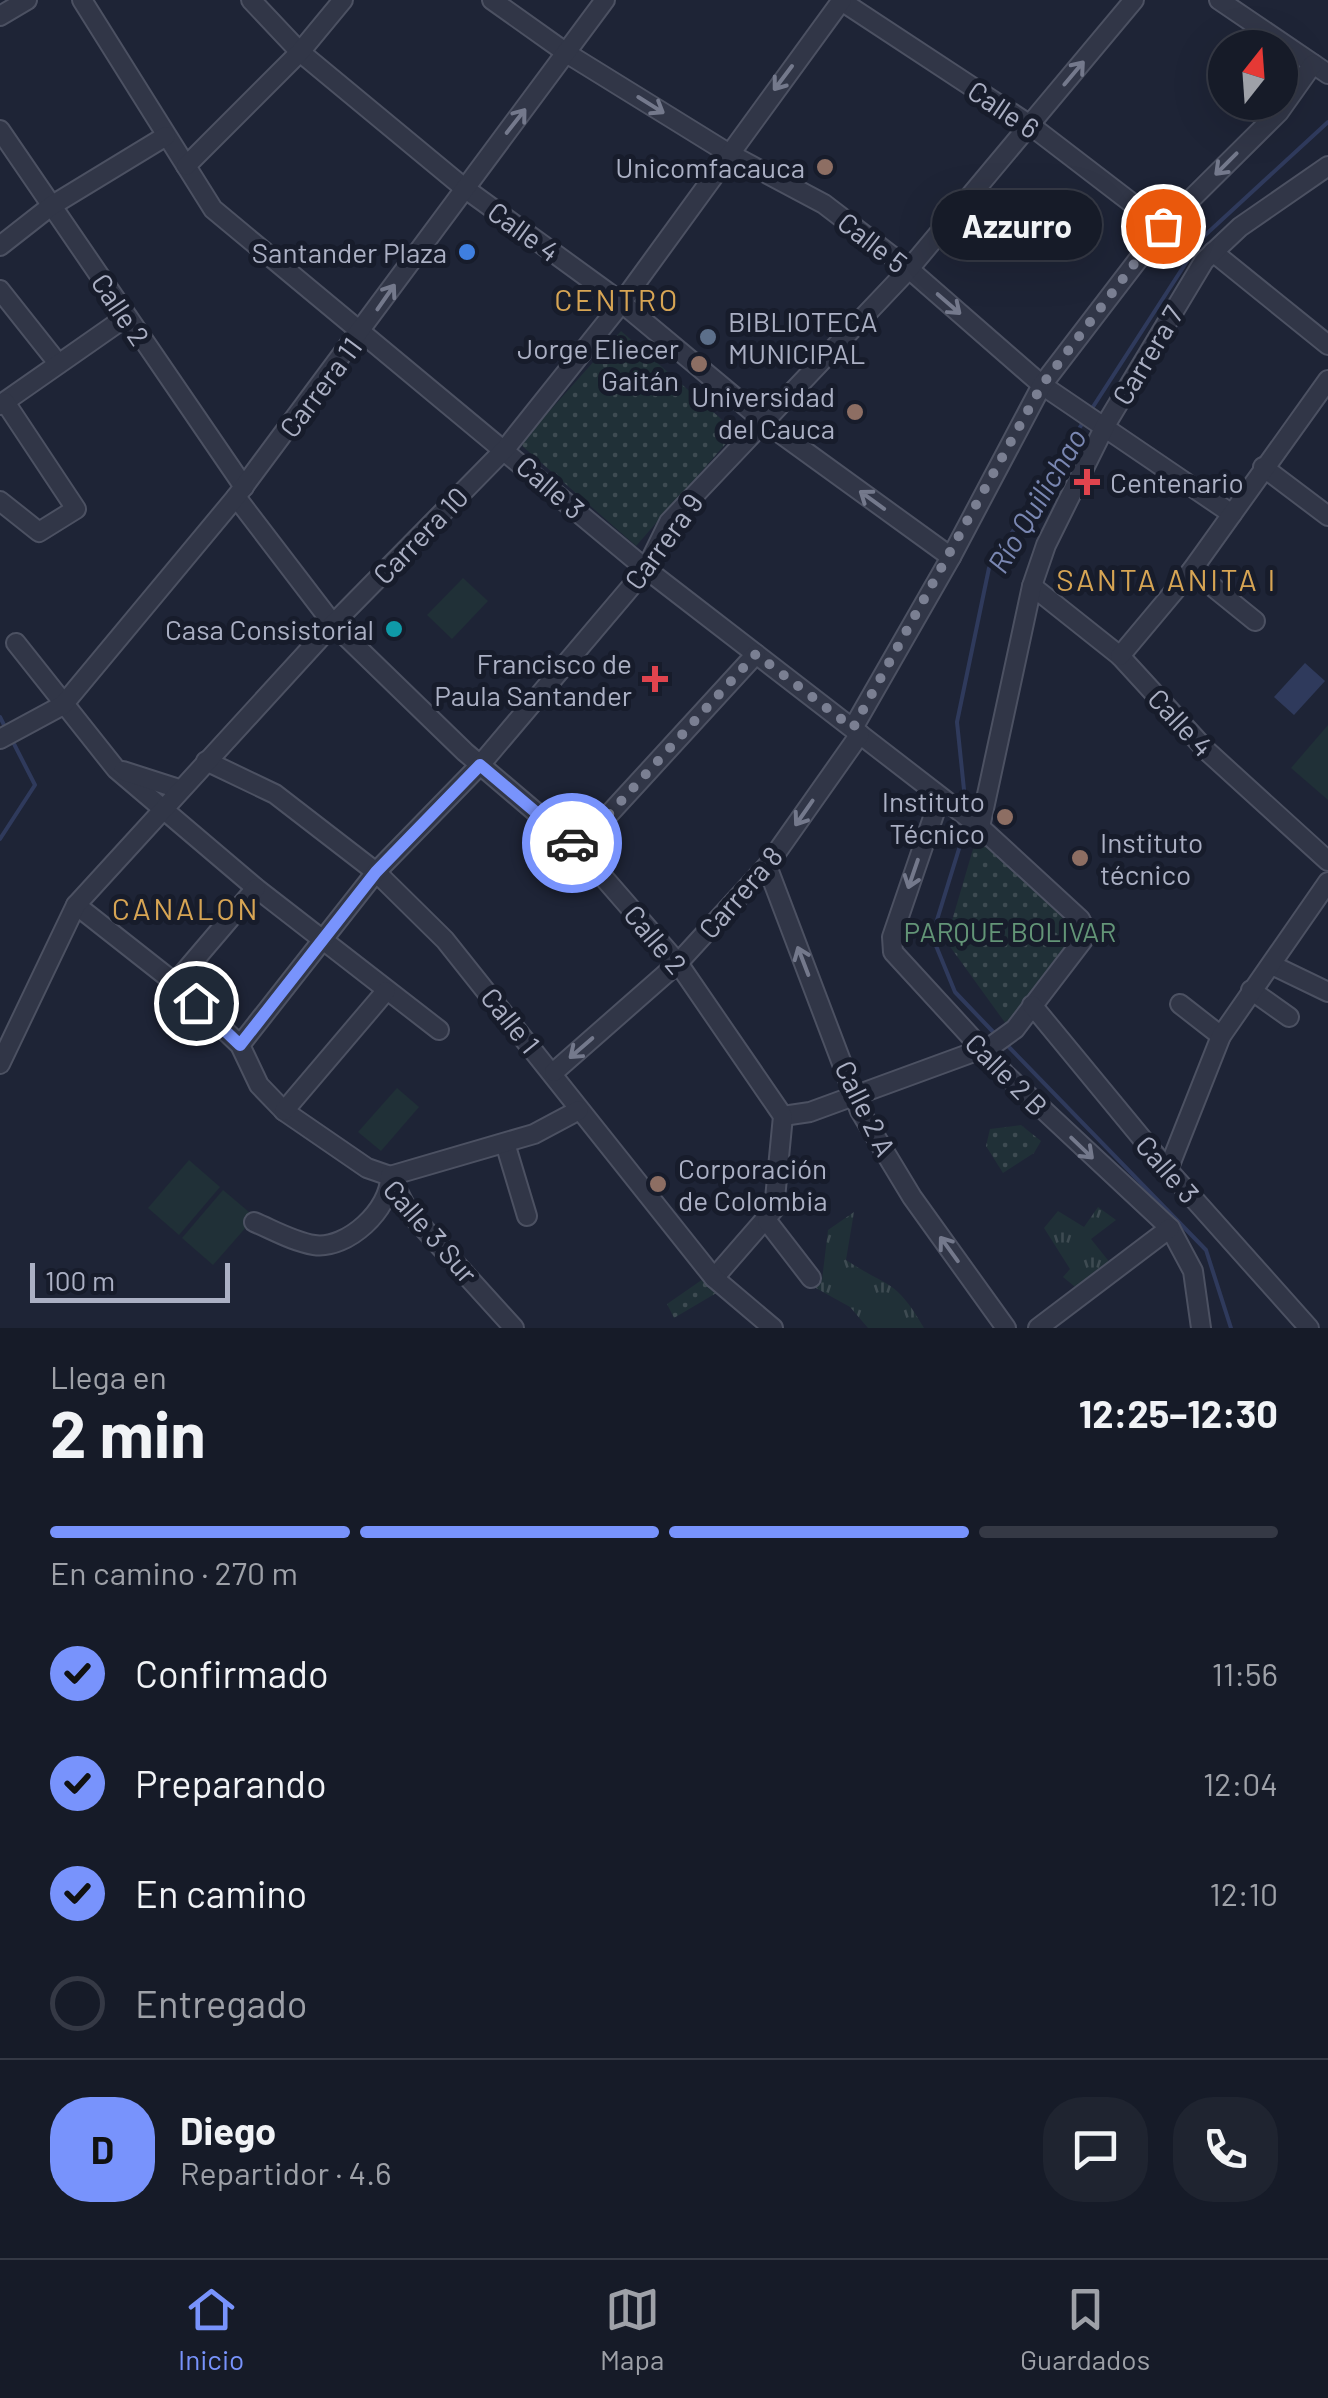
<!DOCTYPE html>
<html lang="es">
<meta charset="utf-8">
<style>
:root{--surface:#161b28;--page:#1f2430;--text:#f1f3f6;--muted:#9ea1a8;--line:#353945;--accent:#7893fc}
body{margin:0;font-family:Barlow,sans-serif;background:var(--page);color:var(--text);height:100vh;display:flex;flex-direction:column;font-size:38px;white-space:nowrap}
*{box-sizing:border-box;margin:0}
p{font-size:32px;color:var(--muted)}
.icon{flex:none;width:55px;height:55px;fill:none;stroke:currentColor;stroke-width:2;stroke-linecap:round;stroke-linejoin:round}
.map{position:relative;height:1328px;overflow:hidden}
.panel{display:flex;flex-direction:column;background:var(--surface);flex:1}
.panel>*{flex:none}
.needle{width:65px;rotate:17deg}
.fabs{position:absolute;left:1208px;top:30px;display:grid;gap:20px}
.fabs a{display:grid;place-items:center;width:90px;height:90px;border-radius:50%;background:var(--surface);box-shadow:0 10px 40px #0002,0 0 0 2px var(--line);font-size:50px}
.scale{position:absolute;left:30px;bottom:25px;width:200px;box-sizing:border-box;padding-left:10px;border:5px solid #abb0c4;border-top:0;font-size:28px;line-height:35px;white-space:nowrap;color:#abb0c4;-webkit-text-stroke:8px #171c2b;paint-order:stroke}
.pin{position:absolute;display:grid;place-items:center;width:85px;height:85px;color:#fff;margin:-42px;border:5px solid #fff;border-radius:50%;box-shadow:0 2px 10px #0007}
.courier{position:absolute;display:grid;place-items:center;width:100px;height:100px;margin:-50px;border:8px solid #7893fc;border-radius:50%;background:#fff;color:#222;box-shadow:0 2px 12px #0007}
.bubble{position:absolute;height:70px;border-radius:35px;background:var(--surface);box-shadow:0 10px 40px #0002,0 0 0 2px var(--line);font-size:32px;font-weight:700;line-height:70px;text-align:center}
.headline em{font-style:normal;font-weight:700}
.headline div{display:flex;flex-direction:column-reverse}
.headline{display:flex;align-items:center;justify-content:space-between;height:170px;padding:0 50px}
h1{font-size:65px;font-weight:700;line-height:75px}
.bar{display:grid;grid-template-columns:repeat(4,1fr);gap:15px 10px;align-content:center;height:120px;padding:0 50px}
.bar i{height:12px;border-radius:8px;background:var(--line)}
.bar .active{background:var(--accent)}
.bar p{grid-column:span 4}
.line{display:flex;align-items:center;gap:25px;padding:0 50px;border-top:2px solid var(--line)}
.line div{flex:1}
.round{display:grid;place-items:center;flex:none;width:105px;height:105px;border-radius:40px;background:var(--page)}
ol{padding:0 50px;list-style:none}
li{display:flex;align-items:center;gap:30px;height:110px}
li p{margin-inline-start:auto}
li .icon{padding:10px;border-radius:50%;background:var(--accent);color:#111;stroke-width:4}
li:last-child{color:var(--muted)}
li i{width:55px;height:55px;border:5px solid var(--line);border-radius:50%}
.menu{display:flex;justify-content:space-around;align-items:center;height:140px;border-top:2px solid var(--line);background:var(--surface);font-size:28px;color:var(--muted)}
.menu a{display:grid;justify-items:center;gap:5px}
.menu .active{color:var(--accent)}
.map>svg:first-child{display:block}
</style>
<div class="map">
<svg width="1328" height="1328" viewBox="0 0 1328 1328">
<defs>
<pattern id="grass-tufts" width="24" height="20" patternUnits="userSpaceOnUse" patternTransform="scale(2.5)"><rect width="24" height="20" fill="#203037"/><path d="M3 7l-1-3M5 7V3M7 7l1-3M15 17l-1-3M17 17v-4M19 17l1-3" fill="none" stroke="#3e4b52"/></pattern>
<pattern id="park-dots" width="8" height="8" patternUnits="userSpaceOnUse" patternTransform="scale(2.5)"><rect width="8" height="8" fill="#203037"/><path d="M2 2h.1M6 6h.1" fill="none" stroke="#3e4b52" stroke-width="1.8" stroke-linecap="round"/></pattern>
</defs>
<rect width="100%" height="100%" fill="#1e2436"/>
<!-- grass -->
<g fill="url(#grass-tufts)">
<path d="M1098,1207L1116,1220L1091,1239L1111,1264L1080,1291L1063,1277L1070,1269L1044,1228L1058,1211L1084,1227Z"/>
<path d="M854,1212L846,1260C890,1289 895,1278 924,1328H868L850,1307L814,1287L822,1280L828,1230Z"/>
</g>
<!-- park -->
<g fill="url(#park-dots)">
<path d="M621,331L736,432L636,546L520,444Z"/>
<path d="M978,832L1093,924L1006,1024L946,941Z"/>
<path d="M1021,1125L1041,1141L1034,1153L1003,1173L986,1146L990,1129Z"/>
<path d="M706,1277L718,1292L674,1318L667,1304Z"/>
</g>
<!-- pitch -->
<g fill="#203037">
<path d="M463,578L488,601L452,639L427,615Z"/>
<path d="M1328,725V800L1291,768Z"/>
<path d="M397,1088L419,1107L381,1151L358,1132Z"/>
<path d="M189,1160L220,1187L179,1235L148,1208Z"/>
<path d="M223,1190L255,1217L213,1265L182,1238Z"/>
</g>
<!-- water -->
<path fill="#2f3a5c" d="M1305,663L1325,681L1294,715L1274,697Z"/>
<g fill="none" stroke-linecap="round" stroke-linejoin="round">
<!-- stream -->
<g stroke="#2f3a5c" stroke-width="4">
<path d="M1089,413L1202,238L1328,122"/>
<path d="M0,717L5,727"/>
<path d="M966,809L957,722L989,568L1084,421"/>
<path d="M967,823L932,936L955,992L998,1037"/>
<path d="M0,839L35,785L12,740"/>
<path d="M1005,1043L1206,1250L1231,1328"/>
</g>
<defs>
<g id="minor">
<path d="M82,0L213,209L646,569L980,827L1080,919L1085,929L1083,940L1015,1029L993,1045L810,1112L783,1116"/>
<path d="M251,0L300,52L463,187L617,299L766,423L951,557"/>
<path d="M492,0L568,54L728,153L824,204L909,269L1042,385L1232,514"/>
<path d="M840,0L1030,125L1163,227"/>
<path d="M1219,0L1328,74"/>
<path d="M0,16L27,0"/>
<path d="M0,130L244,487"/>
<path d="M186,166L300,52L343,0"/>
<path d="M0,246L51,206L166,136"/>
<path d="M1213,252L1328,345"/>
<path d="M0,290L57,362"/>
<path d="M0,405L126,317"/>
<path d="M1263,467L1328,516"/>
<path d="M236,497L333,624L465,752L578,848L678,963L783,1116L774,1209L714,1278"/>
<path d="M0,501L39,532L76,509L5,402"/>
<path d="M1192,570L1255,621"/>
<path d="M1032,586L1120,656L1207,751L1328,861"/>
<path d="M16,643L116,769L256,888L439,1030"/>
<path d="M1120,656L1192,570L1328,380"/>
<path d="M853,728L951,557L1042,385L1163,227L1279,112L1313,64"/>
<path d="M0,739L63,705L236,497L605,0"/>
<path d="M206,761L275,794L376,872L445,940L714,1278L773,1328"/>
<path d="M123,771L179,789"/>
<path d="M940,797L892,937L893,952L1005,1074L1170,1228L1193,1271L1201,1328"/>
<path d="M980,827L1032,586L1046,545L1106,424L1204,261L1240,227L1328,166"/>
<path d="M578,848L756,654"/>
<path d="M767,866L860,1111L912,1197L1006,1328"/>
<path d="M76,905L175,983L240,1045L259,1085L284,1111L367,1168L390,1176L408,1211L514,1328"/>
<path d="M1272,965L1328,992"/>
<path d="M175,983L256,888"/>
<path d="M1251,990L1289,1017"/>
<path d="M1180,1004L1221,1036"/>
<path d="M1032,1005L1168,1170L1309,1328"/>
<path d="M240,1045L376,872L480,765L646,569L669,522L909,269L1134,0"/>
<path d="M0,1064L76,905L333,624L506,448L620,305L842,0"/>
<path d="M554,1072L678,963L767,866L860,734"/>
<path d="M284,1111L386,991"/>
<path d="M505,1143L527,1216"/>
<path d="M1168,1170L1221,1036L1328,882"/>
<path d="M767,1221L811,1278"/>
<path d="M254,1222C273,1230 294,1242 314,1245C347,1250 391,1209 390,1176L534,1134L579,1110"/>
<path d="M1038,1328L1170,1228"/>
</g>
</defs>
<!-- minor casing -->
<use href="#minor" stroke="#4c5162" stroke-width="22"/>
<!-- minor -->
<use href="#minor" stroke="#313647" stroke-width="18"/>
</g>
<!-- one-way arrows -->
<defs><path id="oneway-shaft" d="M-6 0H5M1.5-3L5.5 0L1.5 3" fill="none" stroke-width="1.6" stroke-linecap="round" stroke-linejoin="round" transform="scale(2.5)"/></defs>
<g stroke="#74798c">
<use href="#oneway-shaft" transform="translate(1074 73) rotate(-50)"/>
<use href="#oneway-shaft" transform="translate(783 78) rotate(127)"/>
<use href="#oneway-shaft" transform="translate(651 105) rotate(32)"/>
<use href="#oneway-shaft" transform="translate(516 121) rotate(-52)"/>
<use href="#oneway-shaft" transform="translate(1226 164) rotate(135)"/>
<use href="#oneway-shaft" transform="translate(386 297) rotate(-55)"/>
<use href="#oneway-shaft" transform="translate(949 304) rotate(41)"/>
<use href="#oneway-shaft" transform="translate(872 500) rotate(-144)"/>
<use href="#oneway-shaft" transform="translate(804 813) rotate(125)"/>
<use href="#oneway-shaft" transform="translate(913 874) rotate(109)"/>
<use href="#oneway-shaft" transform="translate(803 961) rotate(-111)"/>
<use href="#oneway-shaft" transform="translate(581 1048) rotate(139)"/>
<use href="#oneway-shaft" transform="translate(1082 1148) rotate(44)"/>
<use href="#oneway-shaft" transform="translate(949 1249) rotate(-126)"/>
</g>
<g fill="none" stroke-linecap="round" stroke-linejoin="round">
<!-- done -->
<path stroke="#7a7f92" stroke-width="10" stroke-dasharray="0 18" d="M572,843L578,848L756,654L853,728L1042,385L1163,226"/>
<!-- route -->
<path stroke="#7893fc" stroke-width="12" d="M196,1003L240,1045L376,872L480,765L572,843"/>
</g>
<!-- markers -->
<g fill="#8d6e63" stroke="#171c2b" stroke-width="4">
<circle cx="825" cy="167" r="10"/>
<circle cx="699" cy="364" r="10"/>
<circle cx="855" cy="412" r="10"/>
<circle cx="1005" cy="817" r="10"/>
<circle cx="1080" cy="858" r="10"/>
<circle cx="658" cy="1184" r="10"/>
</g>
<circle fill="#3f7fe0" stroke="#171c2b" stroke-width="4" cx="467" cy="252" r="10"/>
<circle fill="#5c6f8a" stroke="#171c2b" stroke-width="4" cx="708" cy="337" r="10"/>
<g fill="#e0444e" stroke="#171c2b" stroke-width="4">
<path d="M1082 467h10v10h10v10h-10v10h-10v-10h-10v-10h10z"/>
<path d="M650 664h10v10h10v10h-10v10h-10v-10h-10v-10h10z"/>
</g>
<circle fill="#0f9aa8" stroke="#171c2b" stroke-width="4" cx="394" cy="629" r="10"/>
<g text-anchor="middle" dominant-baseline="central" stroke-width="10" stroke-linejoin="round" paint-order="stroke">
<!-- street labels -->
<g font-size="28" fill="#abb0c4" stroke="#171c2b">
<text transform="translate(1004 109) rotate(34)">Calle 6</text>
<text transform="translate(524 231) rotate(36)">Calle 4</text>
<text transform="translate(873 242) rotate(38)">Calle 5</text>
<text transform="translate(121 309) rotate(56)">Calle 2</text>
<text transform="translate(1147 355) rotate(-59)">Carrera 7</text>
<text transform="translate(320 387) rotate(-53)">Carrera 11</text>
<text transform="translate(551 487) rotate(41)">Calle 3</text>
<text transform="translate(420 535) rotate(-46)">Carrera 10</text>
<text transform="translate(663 541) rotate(-54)">Carrera 9</text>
<text transform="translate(1181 722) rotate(47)">Calle 4</text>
<text transform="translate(740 892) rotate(-49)">Carrera 8</text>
<text transform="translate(656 939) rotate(50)">Calle 2</text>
<text transform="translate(511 1020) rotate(51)">Calle 1</text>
<text transform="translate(1007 1074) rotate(45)">Calle 2 B</text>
<text transform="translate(866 1108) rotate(64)">Calle 2 A</text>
<text transform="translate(1168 1169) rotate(49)">Calle 3</text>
<text transform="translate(431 1231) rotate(49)">Calle 3 Sur</text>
</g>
<!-- poi labels -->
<g font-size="28" fill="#abb0c4" stroke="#171c2b" text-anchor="end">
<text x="805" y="167">Unicomfacauca</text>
<text x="447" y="252">Santander Plaza</text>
<text x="728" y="321" text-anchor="start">BIBLIOTECA<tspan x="728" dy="32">MUNICIPAL</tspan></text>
<text x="679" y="348">Jorge Eliecer<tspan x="679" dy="32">Gaitán</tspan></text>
<text x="835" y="396">Universidad<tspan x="835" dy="32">del Cauca</tspan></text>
<text x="1110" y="482" text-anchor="start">Centenario</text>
<text x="374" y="629">Casa Consistorial</text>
<text x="632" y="663">Francisco de<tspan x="632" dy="32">Paula Santander</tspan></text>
<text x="985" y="801">Instituto<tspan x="985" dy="32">Técnico</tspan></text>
<text x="1100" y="842" text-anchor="start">Instituto<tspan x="1100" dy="32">técnico</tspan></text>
<text x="678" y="1168" text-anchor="start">Corporación<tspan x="678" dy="32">de Colombia</tspan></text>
</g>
<!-- park labels -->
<g font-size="28" fill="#639577" stroke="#171c2b">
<text x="1010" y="931">PARQUE BOLIVAR</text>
</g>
<!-- neighbourhood labels -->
<g font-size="30" letter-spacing="2.5" fill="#d7a554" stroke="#171c2b">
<text x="617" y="299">CENTRO</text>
<text x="1167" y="579">SANTA ANITA I</text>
<text x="186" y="908">CANALON</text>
</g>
<!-- water labels -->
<g font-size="30" font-style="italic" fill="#7a87b2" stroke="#171c2b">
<text transform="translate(1036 500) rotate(-59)">Río Quilichao</text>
</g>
</g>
</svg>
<div class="fabs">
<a><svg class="needle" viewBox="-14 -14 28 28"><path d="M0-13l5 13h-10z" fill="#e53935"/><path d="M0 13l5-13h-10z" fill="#9ea1a8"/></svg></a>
</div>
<div class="scale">100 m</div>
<div class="pin" style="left:1163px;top:226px;background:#ea580c"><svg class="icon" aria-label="bag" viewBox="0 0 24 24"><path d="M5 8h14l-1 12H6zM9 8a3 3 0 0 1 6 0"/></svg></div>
<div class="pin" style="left:196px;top:1003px;background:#1f2937"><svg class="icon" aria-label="home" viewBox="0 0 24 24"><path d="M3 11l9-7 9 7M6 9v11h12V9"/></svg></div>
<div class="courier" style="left:572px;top:843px"><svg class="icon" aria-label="car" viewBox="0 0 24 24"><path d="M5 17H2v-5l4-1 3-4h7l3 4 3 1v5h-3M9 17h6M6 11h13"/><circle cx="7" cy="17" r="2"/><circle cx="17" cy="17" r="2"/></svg></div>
<div class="bubble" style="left:932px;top:190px;width:170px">Azzurro</div>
</div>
<section class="panel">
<div class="headline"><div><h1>2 min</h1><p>Llega en</p></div><em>12:25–12:30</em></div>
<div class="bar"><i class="active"></i><i class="active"></i><i class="active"></i><i></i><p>En camino · 270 m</p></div>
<ol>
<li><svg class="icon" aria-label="check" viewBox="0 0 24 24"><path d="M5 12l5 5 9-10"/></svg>Confirmado<p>11:56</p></li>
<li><svg class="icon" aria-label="check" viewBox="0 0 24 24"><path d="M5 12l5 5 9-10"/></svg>Preparando<p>12:04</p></li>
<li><svg class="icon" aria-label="check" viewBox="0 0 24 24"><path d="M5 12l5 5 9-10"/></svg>En camino<p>12:10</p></li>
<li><i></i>Entregado</li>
</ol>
<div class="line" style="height:180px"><b class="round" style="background:var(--accent);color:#111">D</b><div><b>Diego</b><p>Repartidor · 4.6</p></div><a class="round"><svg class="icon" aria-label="chat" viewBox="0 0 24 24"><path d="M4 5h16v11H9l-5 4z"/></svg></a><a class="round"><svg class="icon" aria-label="phone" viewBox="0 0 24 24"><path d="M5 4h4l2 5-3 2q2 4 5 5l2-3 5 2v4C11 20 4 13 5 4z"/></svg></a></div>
</section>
<nav class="menu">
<a class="active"><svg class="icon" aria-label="home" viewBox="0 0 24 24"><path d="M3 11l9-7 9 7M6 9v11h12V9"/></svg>Inicio</a>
<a><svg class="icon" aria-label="map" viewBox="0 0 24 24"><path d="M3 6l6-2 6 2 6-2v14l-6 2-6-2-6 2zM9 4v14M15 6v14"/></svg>Mapa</a>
<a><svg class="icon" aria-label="saved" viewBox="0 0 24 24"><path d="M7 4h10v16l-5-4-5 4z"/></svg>Guardados</a>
</nav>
